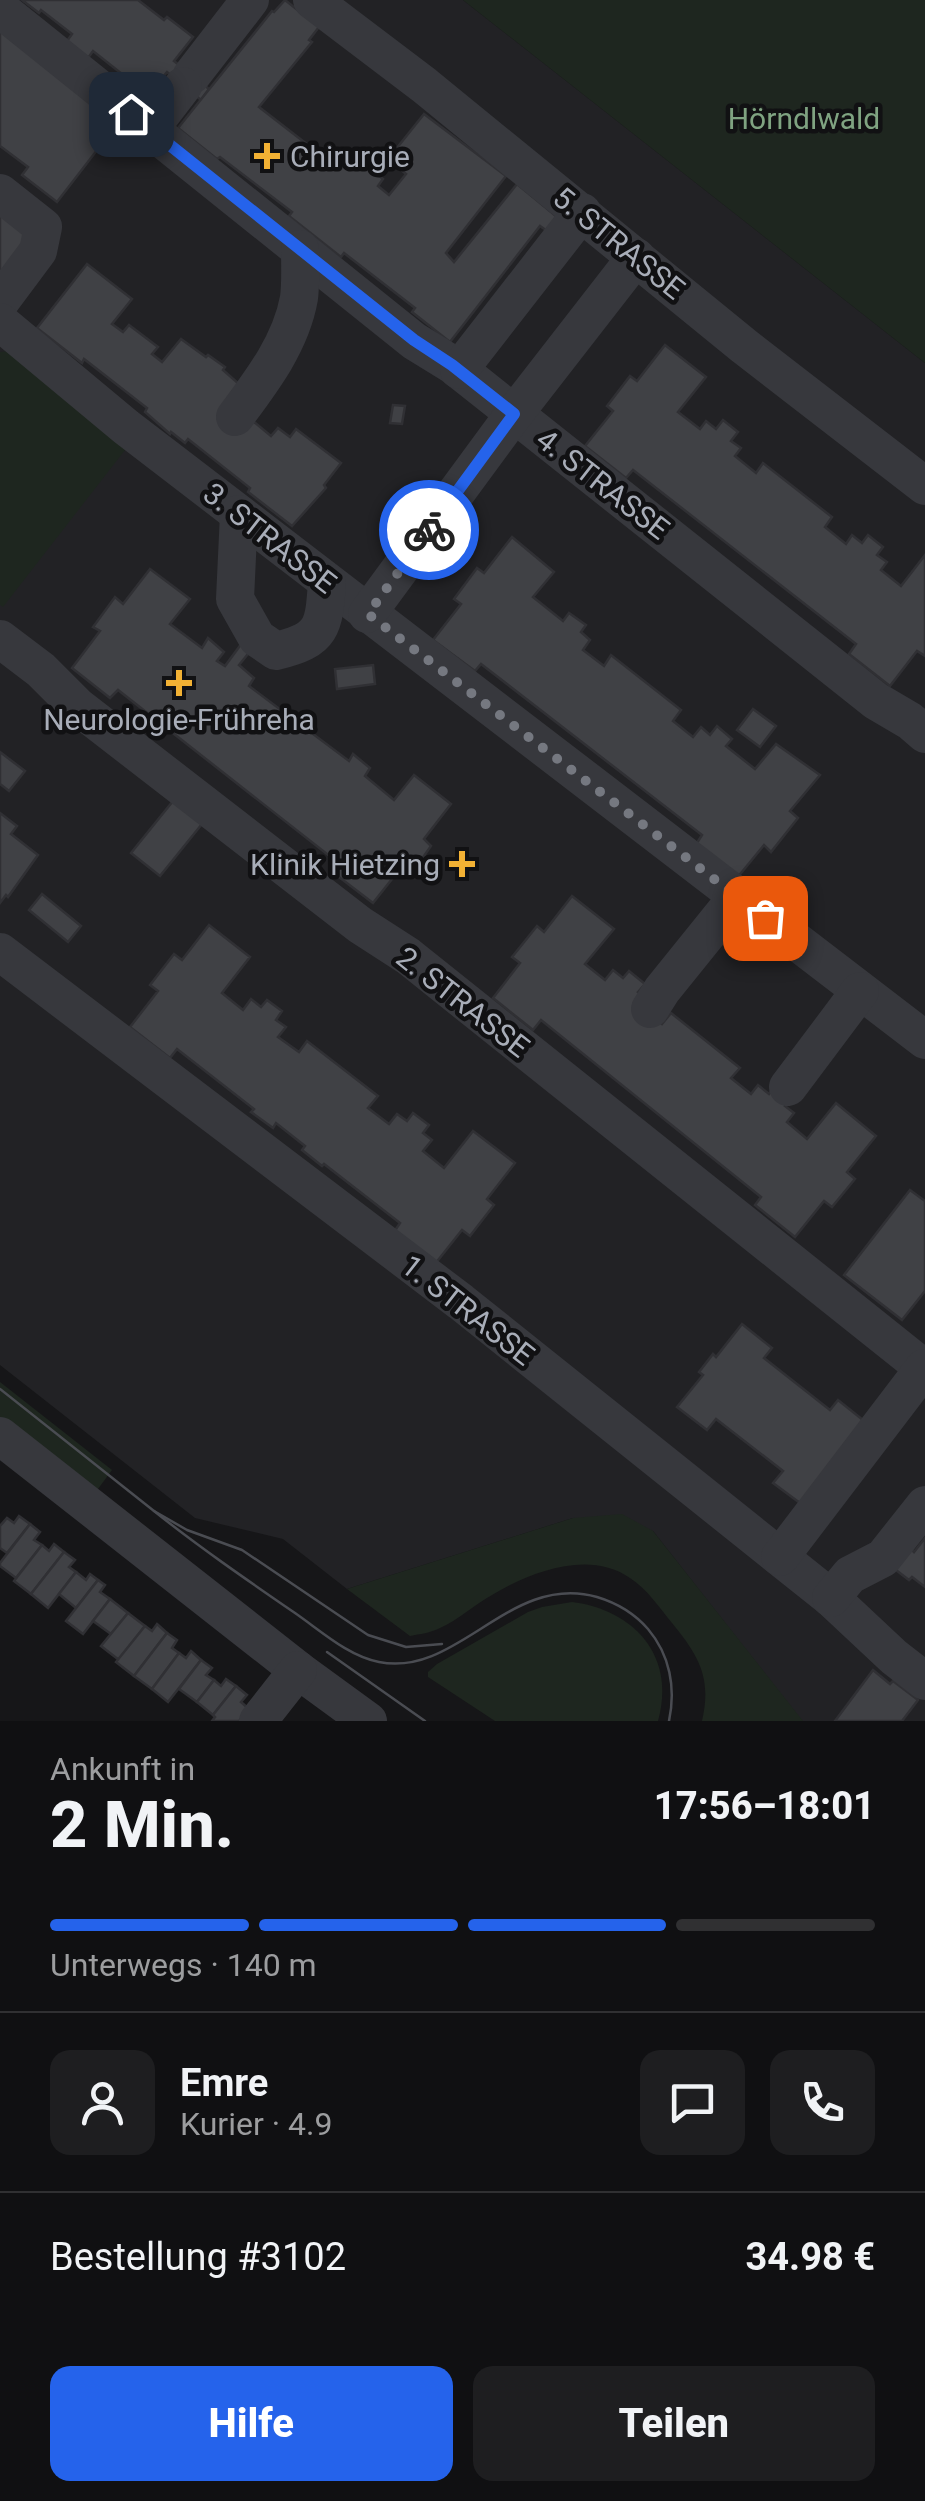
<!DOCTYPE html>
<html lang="de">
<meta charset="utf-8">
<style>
:root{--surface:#101012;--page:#1e1e20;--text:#f1f3f6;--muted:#9c9d9f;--line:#303032;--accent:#2563eb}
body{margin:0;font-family:Roboto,sans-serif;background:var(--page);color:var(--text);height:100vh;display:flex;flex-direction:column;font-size:38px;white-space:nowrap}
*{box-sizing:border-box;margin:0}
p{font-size:32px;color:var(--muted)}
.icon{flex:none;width:55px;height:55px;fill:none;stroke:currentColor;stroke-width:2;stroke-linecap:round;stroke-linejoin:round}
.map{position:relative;height:1721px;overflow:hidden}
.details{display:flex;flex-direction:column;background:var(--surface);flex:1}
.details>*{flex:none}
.pin{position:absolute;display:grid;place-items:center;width:85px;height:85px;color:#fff;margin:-42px;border-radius:20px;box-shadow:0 5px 15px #0006}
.courier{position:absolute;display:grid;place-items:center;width:100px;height:100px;margin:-50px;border:8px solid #2563eb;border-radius:50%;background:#fff;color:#222;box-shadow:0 2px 12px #0007}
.overview em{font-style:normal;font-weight:800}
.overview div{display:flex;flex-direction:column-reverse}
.overview{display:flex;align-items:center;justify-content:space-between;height:170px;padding:0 50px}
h1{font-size:65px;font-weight:800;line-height:75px}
.bar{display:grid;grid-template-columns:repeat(4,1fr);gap:15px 10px;align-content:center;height:120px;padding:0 50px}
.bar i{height:12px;border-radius:8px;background:var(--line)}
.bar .active{background:var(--accent)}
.bar p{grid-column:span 4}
.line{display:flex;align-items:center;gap:25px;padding:0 50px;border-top:2px solid var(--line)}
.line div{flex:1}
.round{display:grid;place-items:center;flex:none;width:105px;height:105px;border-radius:20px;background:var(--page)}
.button{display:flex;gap:20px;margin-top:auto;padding:20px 50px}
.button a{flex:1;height:115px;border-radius:20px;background:var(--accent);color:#fff;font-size:40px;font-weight:800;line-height:115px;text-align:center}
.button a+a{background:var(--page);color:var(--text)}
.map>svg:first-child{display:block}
</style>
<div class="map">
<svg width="925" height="1721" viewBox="0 0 925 1721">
<rect width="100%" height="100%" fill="#161618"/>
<!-- built -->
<path fill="#222225" d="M0,0H463L925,363V1721H802L653,1531L573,1518L347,1589L283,1539L195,1518L0,1365Z"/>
<!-- green -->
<g fill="#1e261f">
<path d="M463,0H925V363Z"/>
<path d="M10,351L132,441L3,607L0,605V352Z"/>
<path d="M0,1382L112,1470L95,1493L0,1417Z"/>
<path d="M622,1514L653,1531L803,1721H702C712,1678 699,1656 672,1623C659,1607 647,1589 630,1578C589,1549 530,1572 492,1595C474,1605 458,1620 440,1628C430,1633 420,1634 410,1636L347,1589L573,1518Z"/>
<path d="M572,1602C635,1610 676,1657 658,1721H495L428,1677V1672L437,1664L528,1612L542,1607Z"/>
</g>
<!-- building -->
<g fill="#404145" stroke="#303034" stroke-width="2.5">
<path d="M22,0H138L164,20L167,17L193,37L174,61L209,89L201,100L167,72L146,98L120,77L122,74L93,51L88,58L67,41L72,34L41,10L39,13Z"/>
<path d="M285,0L319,27L309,40L312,42L259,107L321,155L326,146L350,163L355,156L383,179L378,186L389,195L406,174L388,159L424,114L506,176L446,253L454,262L517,184L568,226L557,238L540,226L450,342L412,312L415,308L344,253L341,257L289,216L292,212L220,157L217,159L178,128L272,11L274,12Z"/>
<path d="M0,26L118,123L57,202L22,175L28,167L0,146Z"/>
<path d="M0,204L31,232L0,276Z"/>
<path d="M87,264L132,299L112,324L123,332L129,325L158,347L152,354L162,362L181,339L206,357L208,355L225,367L223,370L247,391L248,417L271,436L278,428L290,437L296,429L341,463L324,485L326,488L292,526L248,492L250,488L188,439L185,443L171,432L170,434L145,412L147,408L84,359L82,363L37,328Z"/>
<path d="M665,345L706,377L678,412L700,429L706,421L716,429L723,420L738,432L731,441L741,448L735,456L756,473L763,463L832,517L825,527L846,544L852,535L862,543L868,535L883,547L877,555L887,562L881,570L901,586L925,555V656L917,651L890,686L849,654L856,644L633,470L626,478L585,446L613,411L607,406L630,376L637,381Z"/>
<path d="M393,405L405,406L402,424L390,423Z"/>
<path d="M512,537L554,572L533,597L563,621L569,613L586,625L581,632L590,640L583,650L604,666L611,655L681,710L673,721L693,737L701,727L710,735L717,726L732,739L726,746L755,769L776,744L820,775L790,811L798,818L771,852L764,845L737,878L695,846L702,835L481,664L475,671L433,640L461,604L454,599L477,568L484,573Z"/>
<path d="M150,569L190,599L170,624L202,648L208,638L224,652L217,661L225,666L242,643L252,649L239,665L254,678L249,686L349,761L353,754L370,768L365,776L394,800L414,775L451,804L424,839L431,846L410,876L400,869L373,903L335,874L341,865L118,690L110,698L72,668L100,631L93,627L115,597L123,604Z"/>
<path d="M373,665L375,684L337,689L335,669Z"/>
<path d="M753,709L776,726L760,747L737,730Z"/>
<path d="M0,752L25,771L9,791L0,784Z"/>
<path d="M173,801L202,824L160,876L131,853Z"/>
<path d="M0,813L17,826L11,834L38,855L8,897L6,895L0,903Z"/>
<path d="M42,894L81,926L68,942L29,910Z"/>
<path d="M572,896L614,929L585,964L605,980L613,970L623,978L629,971L645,984L638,992L646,998L640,1006L662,1024L671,1013L740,1068L731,1078L751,1094L758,1085L769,1094L775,1085L791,1098L785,1106L794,1113L787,1122L807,1139L836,1103L876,1136L847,1172L855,1179L832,1207L824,1201L795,1237L755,1205L761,1197L541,1020L533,1030L493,998L520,963L512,957L537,926L544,932Z"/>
<path d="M209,925L250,957L222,993L243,1010L251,999L261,1007L267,1000L282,1011L276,1020L286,1027L278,1037L299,1052L307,1041L378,1096L368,1108L389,1124L397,1114L407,1121L413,1113L429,1125L423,1133L432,1140L423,1151L444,1168L473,1131L515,1163L487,1199L494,1205L470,1236L462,1230L435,1264L394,1232L400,1223L324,1164L322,1166L302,1150L305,1146L276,1123L273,1128L251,1112L254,1109L177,1049L170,1058L130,1027L158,991L150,985L174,954L182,960Z"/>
<path d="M910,1190L925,1201V1291L902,1320L844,1275Z"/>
<path d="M742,1324L772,1348L764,1358L830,1410L838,1400L868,1424L804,1506L773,1483L783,1471L716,1419L707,1430L677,1407L703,1375L699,1372L713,1354L716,1357Z"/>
<path d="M19,1516L30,1524L7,1553L0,1548V1526L7,1518L14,1523Z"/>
<path d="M30,1524L40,1532L34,1540L42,1545L16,1578L0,1566V1563Z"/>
<path d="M925,1538V1587L912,1577L909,1580L892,1567L908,1546L914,1552Z"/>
<path d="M54,1544L64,1552L31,1594L14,1581L42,1545L49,1551Z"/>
<path d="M64,1552L75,1560L69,1567L76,1572L48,1608L31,1594Z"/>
<path d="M76,1572L86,1580L90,1574L98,1580L76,1608L59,1594Z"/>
<path d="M98,1580L105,1585L100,1592L110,1599L83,1634L66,1621Z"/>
<path d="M110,1599L128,1613L111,1634L93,1621Z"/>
<path d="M128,1613L145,1626L119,1660L101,1646Z"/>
<path d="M157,1624L167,1633L134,1676L116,1662L145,1626L152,1631Z"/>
<path d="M167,1633L177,1640L172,1648L179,1653L152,1689L134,1676Z"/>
<path d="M191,1651L201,1660L168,1702L152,1689L179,1653L186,1658Z"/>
<path d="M201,1660L212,1668L206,1675L214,1680L197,1702L179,1689Z"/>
<path d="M873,1670L890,1684L893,1681L918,1700L902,1721H835Z"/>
<path d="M226,1679L236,1686L213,1715L197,1702L214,1680L221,1686Z"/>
<path d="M236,1686L247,1695L241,1702L249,1709L239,1721H212L215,1717L213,1715Z"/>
</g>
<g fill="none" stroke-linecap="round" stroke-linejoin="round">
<!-- minor -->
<g stroke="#37383d" stroke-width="38">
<path d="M312,0L424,85L744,346L925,486"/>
<path d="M0,9L414,341L453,365L876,701L910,721L925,734"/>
<path d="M192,75L250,0"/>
<path d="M150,129L183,86"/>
<path d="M0,193L43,227L38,251L0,302"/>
<path d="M0,322L126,427L925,1040"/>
<path d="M459,370L582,212"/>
<path d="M235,417C262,381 291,343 299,298C301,282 300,265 300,249"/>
<path d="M239,514L235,599L257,638L276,651C323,640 324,627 327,582"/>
<path d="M367,614L514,414L636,257"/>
<path d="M0,639L41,670L77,706L360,925L408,956L925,1369"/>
<path d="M0,952L461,1302L831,1598L894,1657L925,1681"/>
<path d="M650,1009L662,990L737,897"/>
<path d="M788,1087L860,991"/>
<path d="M0,1436L298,1670L368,1721"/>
<path d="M780,1557L924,1368"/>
<path d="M831,1598L850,1575L883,1558L925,1505"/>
<path d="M258,1721L298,1670"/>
</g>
<!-- tram -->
<g stroke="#4a4c52" stroke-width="2.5">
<path d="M0,1389L154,1511L187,1530L242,1550L368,1635L406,1647L442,1644"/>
<path d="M154,1511C199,1547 247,1580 295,1613C321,1631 348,1656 379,1662C458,1678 510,1572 597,1597C617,1603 634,1613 648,1629C670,1655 676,1688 669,1721"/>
<path d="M327,1652L425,1721"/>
</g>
</g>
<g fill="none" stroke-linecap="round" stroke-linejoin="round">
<!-- done -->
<path stroke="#757880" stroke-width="10" stroke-dasharray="0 18" d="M429,530L368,614L765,918"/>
<!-- route -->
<path stroke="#2563eb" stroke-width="12" d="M131,114L414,340L452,365L514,414L429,530"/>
</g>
<!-- markers -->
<g fill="#f2b134" stroke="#111113" stroke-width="4">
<path d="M262 141h10v10h10v10h-10v10h-10v-10h-10v-10h10z"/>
<path d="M174 668h10v10h10v10h-10v10h-10v-10h-10v-10h10z"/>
<path d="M457 849h10v10h10v10h-10v10h-10v-10h-10v-10h10z"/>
</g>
<g text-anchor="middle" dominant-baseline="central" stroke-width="9" stroke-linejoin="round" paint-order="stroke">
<!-- park labels -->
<g font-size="30" fill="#7fa381" stroke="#111113">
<text x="804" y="118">Hörndlwald</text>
</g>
<!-- poi labels -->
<g font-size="30" fill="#a8adb8" stroke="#111113" text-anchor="start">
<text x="290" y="156">Chirurgie</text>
<text x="179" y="719" text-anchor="middle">Neurologie-Frühreha</text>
<text x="440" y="864" text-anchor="end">Klinik Hietzing</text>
</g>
<!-- street labels -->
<g font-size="30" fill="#a8adb8" stroke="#111113">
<text transform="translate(619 243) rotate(39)">5. STRASSE</text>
<text transform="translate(603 484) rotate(38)">4. STRASSE</text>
<text transform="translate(270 538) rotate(38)">3. STRASSE</text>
<text transform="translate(463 1002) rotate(38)">2. STRASSE</text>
<text transform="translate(468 1310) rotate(38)">1. STRASSE</text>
</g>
</g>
</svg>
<div class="pin" style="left:765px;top:918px;background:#ea580c"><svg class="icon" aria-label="bag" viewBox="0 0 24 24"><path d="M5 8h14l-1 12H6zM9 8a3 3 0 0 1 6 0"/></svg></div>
<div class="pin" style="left:131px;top:114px;background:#1f2937"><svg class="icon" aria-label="home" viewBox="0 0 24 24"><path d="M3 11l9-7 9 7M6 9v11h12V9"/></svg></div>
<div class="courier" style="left:429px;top:530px"><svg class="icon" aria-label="bike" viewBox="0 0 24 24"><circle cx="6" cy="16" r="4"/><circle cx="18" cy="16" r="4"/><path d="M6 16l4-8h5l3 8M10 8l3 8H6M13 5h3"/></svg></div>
</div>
<section class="details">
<div class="overview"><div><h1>2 Min.</h1><p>Ankunft in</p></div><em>17:56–18:01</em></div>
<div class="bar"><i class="active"></i><i class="active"></i><i class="active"></i><i></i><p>Unterwegs · 140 m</p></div>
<div class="line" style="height:180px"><a class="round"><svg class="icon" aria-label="person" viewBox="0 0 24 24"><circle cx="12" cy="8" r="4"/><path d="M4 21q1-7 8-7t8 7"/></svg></a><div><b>Emre</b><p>Kurier · 4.9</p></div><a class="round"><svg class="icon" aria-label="chat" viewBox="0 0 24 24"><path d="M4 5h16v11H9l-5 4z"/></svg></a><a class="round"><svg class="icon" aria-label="phone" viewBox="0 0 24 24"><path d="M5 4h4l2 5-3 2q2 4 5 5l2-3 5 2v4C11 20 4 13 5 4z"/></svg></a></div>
<div class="line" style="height:130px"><div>Bestellung #3102</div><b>34.98 €</b></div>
<div class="button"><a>Hilfe</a><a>Teilen</a></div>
</section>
